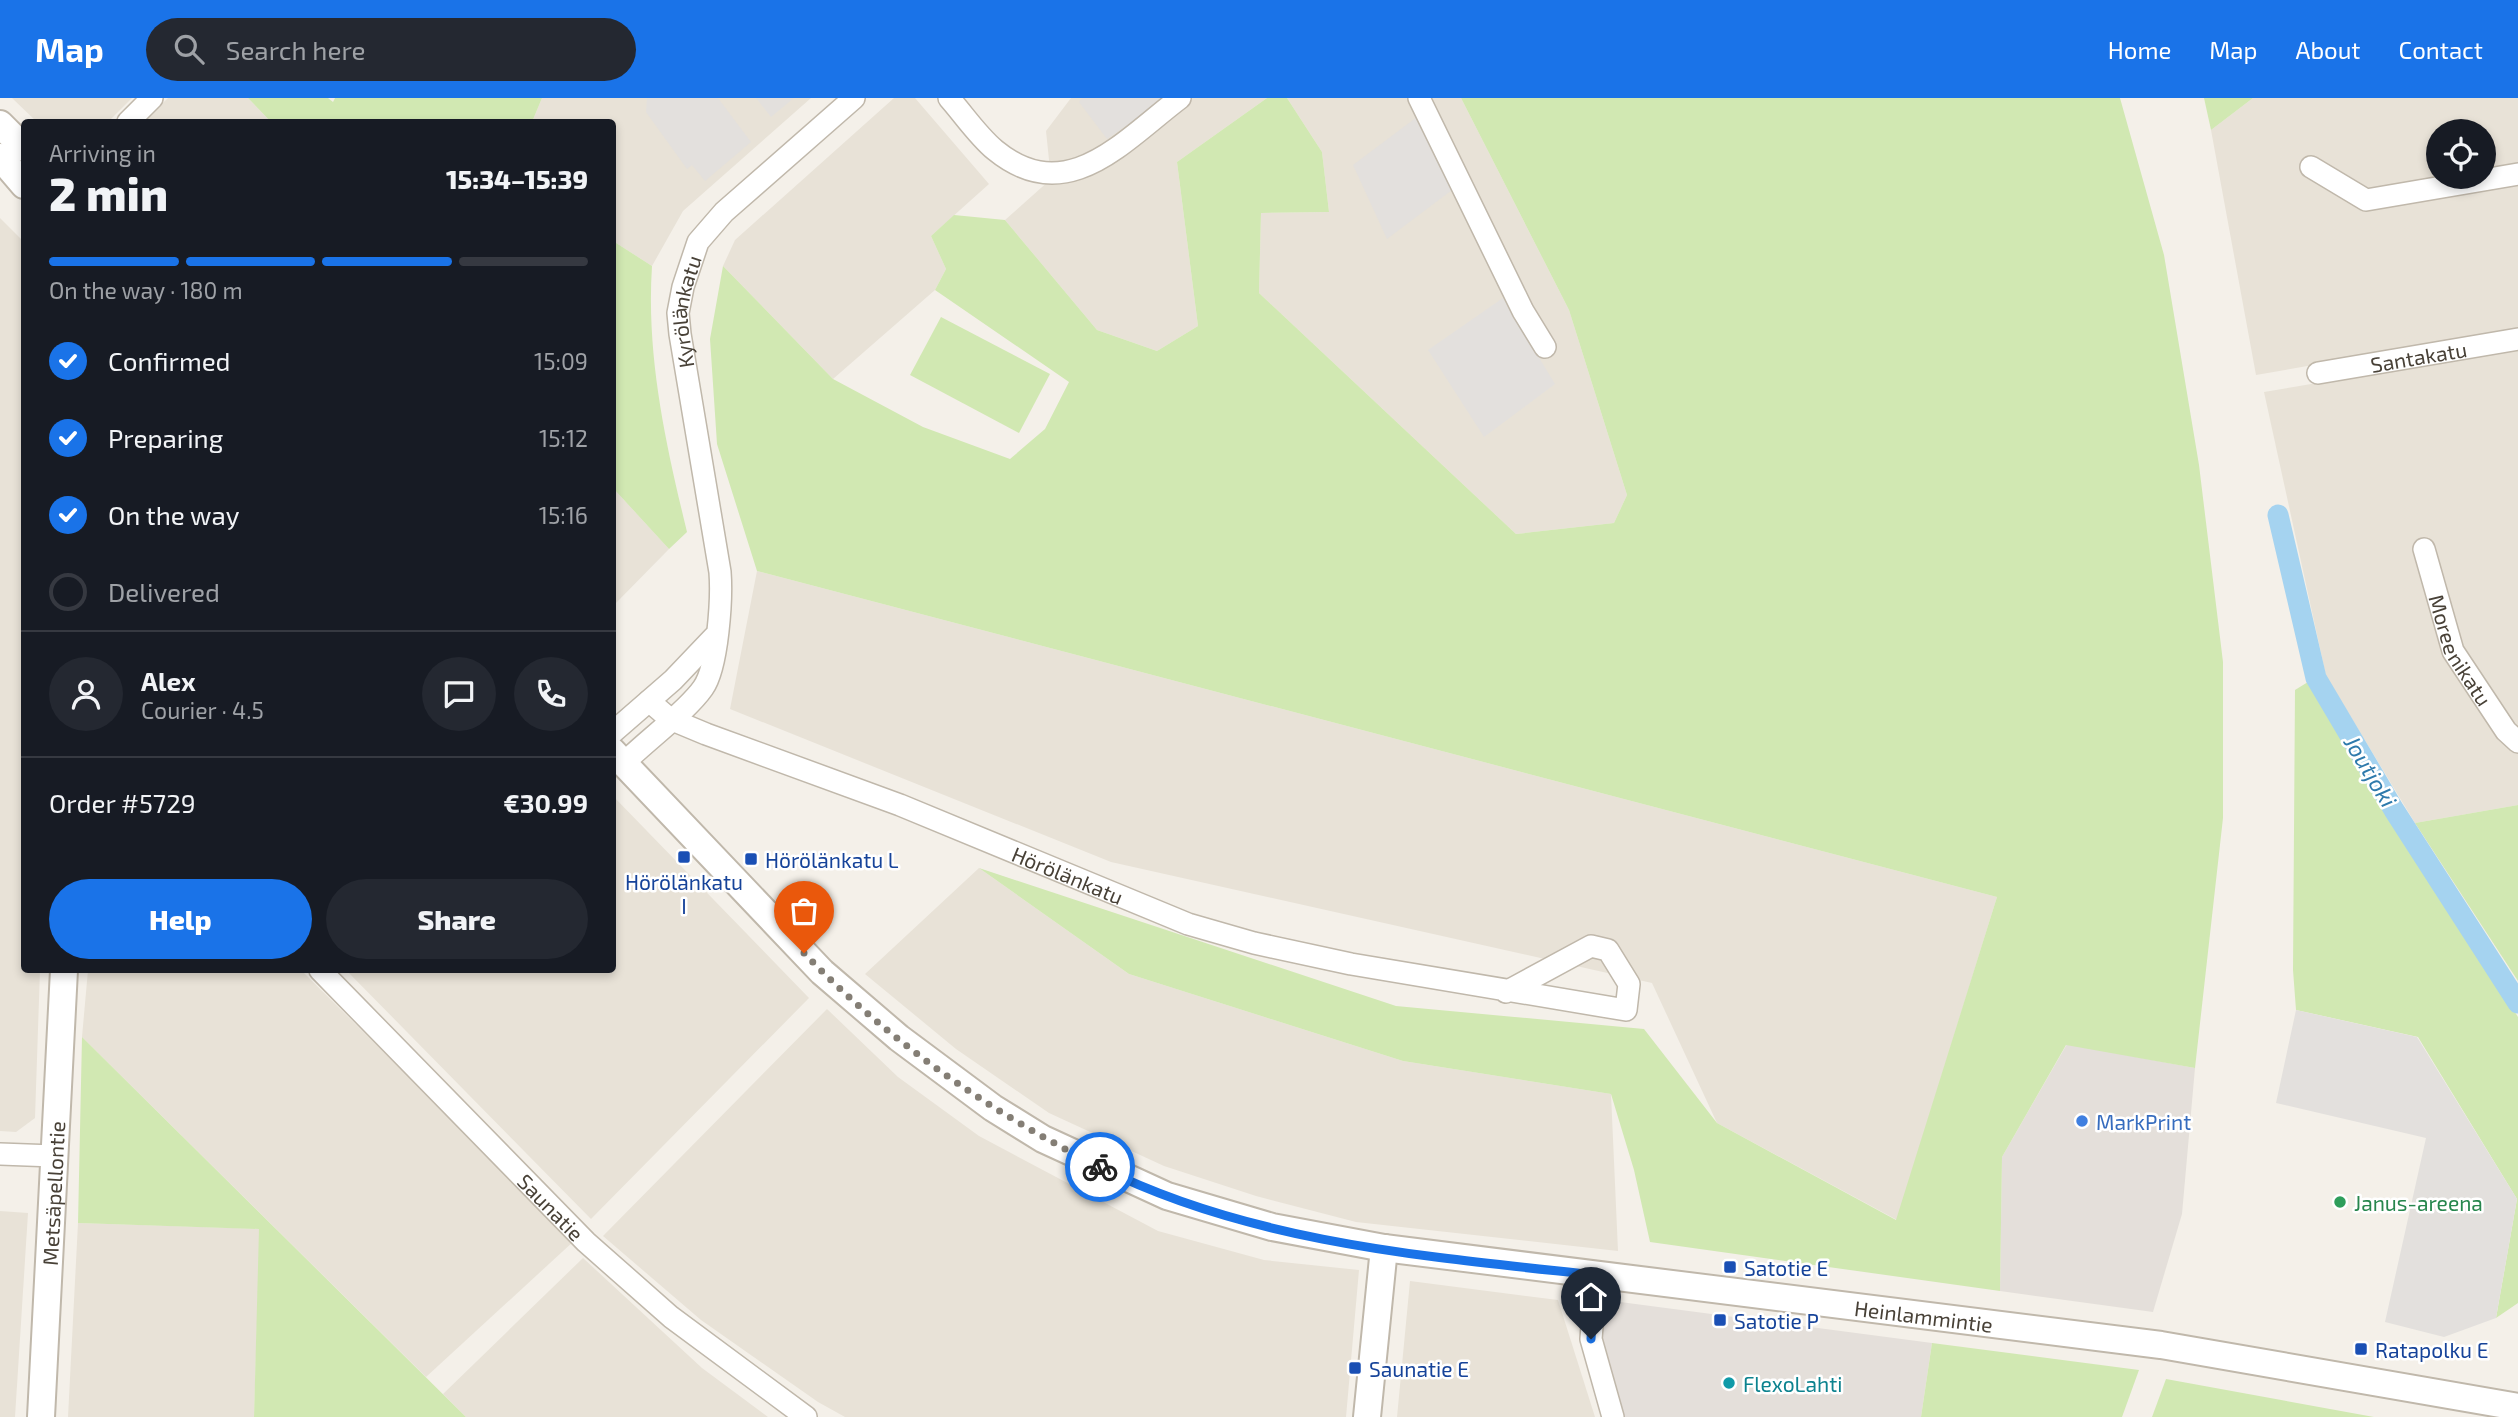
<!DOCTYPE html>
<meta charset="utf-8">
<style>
:root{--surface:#171b24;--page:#242831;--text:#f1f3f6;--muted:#9ea1a6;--line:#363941;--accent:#1a73e8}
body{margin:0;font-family:"Exo 2",sans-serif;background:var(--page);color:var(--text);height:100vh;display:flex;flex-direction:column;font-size:26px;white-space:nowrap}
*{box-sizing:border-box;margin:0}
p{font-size:23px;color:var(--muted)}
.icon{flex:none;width:38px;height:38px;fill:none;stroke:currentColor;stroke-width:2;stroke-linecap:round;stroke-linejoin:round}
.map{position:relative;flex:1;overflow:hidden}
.side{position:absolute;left:21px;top:21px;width:595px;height:854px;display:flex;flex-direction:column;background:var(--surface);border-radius:7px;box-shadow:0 4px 10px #0003}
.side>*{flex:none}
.fabs{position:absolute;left:2426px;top:21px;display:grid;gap:14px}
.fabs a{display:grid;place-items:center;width:70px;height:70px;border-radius:50%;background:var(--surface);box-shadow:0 4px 10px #0003;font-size:35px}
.pin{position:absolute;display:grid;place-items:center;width:60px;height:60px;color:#fff;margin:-72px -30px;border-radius:50% 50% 50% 0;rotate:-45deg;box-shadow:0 0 7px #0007}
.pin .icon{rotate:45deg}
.courier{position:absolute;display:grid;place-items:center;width:70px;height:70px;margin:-35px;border:5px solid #1a73e8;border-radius:50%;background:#fff;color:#222;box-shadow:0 2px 9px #0007}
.summary em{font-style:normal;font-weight:800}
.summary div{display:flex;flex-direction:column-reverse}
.summary{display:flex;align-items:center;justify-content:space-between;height:119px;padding:0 28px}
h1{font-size:46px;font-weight:800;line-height:52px}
.bar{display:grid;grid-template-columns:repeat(4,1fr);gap:10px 7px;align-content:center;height:84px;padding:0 28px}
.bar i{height:9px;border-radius:5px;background:var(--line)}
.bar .selected{background:var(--accent)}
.bar p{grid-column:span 4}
.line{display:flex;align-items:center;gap:18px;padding:0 28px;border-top:2px solid var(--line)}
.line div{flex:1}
.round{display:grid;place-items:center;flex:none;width:74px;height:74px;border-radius:37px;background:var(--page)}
ol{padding:0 28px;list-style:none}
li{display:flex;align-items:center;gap:21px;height:77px}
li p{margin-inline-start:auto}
li .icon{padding:7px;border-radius:50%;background:var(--accent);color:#fff;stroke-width:4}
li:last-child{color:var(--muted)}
li i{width:38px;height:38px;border:4px solid var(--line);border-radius:50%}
.button{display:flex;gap:14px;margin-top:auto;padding:14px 28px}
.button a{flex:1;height:80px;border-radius:42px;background:var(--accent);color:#fff;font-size:28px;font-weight:800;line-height:80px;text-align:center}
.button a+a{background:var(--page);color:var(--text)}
header{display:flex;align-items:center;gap:42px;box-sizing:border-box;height:98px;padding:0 35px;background:var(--accent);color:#fff}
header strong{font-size:33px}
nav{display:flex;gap:38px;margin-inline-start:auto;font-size:24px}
.search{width:490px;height:63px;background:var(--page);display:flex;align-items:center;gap:18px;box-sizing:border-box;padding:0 24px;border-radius:38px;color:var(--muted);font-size:26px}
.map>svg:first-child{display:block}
</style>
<header>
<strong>Map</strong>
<div class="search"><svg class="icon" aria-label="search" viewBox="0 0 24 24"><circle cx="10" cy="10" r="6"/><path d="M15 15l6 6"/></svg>Search here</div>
<nav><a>Home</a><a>Map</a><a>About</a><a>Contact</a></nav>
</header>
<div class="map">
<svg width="2518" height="1319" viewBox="0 0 2518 1319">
<rect width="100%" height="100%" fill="#f4f0e9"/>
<!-- residential -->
<g fill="#e8e2d7" fill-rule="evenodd">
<path d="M12,0H132L108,24H37Z"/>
<path d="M168,0H248L271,24H143Z"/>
<path d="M542,0H811L683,113L652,168L613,143L612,24H532Z"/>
<path d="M894,0H915L989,86L931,138L946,171L935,192L833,281L723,168L735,142Z"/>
<path d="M1071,0H1267L1177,64L1198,228L1157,253L1097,232L1005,122L1051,81L1046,33Z"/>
<path d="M1287,0H1461L1569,212L1627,397L1614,425L1516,436L1259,195L1261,115L1329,114L1322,54Z"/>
<path d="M2253,0H2518V231L2256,277L2211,32ZM2438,33H2483V79H2438Z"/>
<path d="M0,120L24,144V872H40L35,1020L16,1034L0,1033Z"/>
<path d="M2518,251V707L2415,725L2326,578L2264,294Z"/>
<path d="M613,390L669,451L613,508Z"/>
<path d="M757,473L1997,799L1897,1122L1717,1025L1652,885L1111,764L730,611Z"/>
<path d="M613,698L809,900L591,1121L346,872H612Z"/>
<path d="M979,770L1129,876L1403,963L1611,996L1618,1153L1356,1124L1256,1098L1164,1068L1049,1015L956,951L865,876Z"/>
<path d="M88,872H301L574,1143L426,1279L82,939Z"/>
<path d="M827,911L898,979L979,1038L1158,1133L1264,1162L1359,1172L1346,1319H845L818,1304L701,1222L603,1138Z"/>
<path d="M0,1113L28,1115L15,1319H0Z"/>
<path d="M78,1125L260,1131L254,1319H68Z"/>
<path d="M583,1160L702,1270L768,1319H466L443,1296Z"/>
<path d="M1410,1183L1558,1202L1595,1319H1397Z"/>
</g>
<!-- industrial -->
<g fill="#e4dfda">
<path d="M2067,946L2195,970L2182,1116L2153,1214L2000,1193L2002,1059Z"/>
<path d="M1605,1202L1932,1245L1921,1319H1624L1601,1239Z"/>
</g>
<!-- green -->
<g fill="#d1e8b2">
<path d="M248,0H328L333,4L335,0H542L532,24H271Z"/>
<path d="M1267,0H1287L1322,54L1329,114L1261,115L1259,195L1516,436L1614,425L1627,397L1569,212L1461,0H2120L2164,157L2199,367L2223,564V720L2195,970L2066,947L2002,1059L2000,1193L1650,1144L1634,1072L1611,996L1403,963L1129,876L979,770L1396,908L1644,931L1717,1025L1896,1122L1997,799L757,473L717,346L710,241L723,168L833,281L923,329L1010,361L1045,331L1069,284L935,192L946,171L931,138L954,117L1005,122L1097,232L1157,253L1198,228L1177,64Z"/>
<path d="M2204,0H2253L2211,32Z"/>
<path d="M613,143L652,168C646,259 666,347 687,434L669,451L613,390Z"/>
<path d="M941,219L1050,276L1019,335L910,277Z"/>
<path d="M2308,584L2518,919V1205L2496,1220L2517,1101L2418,939L2296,912L2293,872L2295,592Z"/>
<path d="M2518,707V883L2415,725Z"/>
<path d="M82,939L466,1319H254L259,1131L78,1125Z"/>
<path d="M1932,1245L2139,1272L2122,1319H1921Z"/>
<path d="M2166,1281L2374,1319H2152Z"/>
</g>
<!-- parking -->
<g fill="#e3e0dd">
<path d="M647,0H718L751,44L705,83L692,67L687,71L646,14Z"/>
<path d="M756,0H794L771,19Z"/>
<path d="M1082,0H1167L1107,41L1079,4Z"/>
<path d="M1417,19L1452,92L1387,141L1353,67Z"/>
<path d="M1503,200L1555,286L1484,339L1428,252Z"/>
<path d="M2296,912L2417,939L2517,1101L2496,1220L2444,1239L2385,1224L2426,1040L2276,1005Z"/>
</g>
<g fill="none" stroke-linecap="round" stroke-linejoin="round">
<!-- canal -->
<path stroke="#a5d3f0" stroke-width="21" d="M2278,417L2316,580L2394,712L2518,905"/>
<defs>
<g id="minor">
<path d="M949,0C964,17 978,38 995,52C1067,111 1123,43 1180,0"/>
<path d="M1419,0L1523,213L1545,249"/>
<path d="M128,24L152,0"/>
<path d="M2311,69L2366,102L2518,76"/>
<path id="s1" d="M2318,275L2518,241"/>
<path id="s2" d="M2424,451L2453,553L2506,633L2518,644"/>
<path id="s3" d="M649,603L670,621L706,636L900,707L1188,826L1254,845L1351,866L1626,912L1629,886L1608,852L1591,848L1506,894"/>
<path d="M612,635L673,582L714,539"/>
<path id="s4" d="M624,665C646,643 687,613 703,590C718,569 722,500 720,474L680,236L678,215L683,189L698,144L724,114L854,0"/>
<path id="s5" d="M320,872L586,1144L671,1219L806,1319"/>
<path d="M0,1056L54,1058"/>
<path d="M1596,1177L1591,1241L1613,1319"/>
</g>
<g id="tertiary">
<path d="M0,26L24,50"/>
<path d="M0,59L24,87"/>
<path id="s6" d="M612,653L822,874L899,940L993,1010L1043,1041L1167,1098L1272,1129L1384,1150L2161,1247L2518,1309"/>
<path id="s7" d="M41,1319L64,872"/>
<path d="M1367,1319L1384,1150"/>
</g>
</defs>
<!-- minor casing -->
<use href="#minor" stroke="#c0b8ab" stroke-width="24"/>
<!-- tertiary casing -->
<use href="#tertiary" stroke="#c0b8ab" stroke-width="30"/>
<!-- minor -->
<use href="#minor" stroke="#fff" stroke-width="21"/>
<!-- tertiary -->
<use href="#tertiary" stroke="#fff" stroke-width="26"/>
</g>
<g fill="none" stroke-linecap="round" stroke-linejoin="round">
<!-- done -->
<path stroke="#847e75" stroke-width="7" stroke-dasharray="0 12.6" d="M804,855C888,943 991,1015 1100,1069"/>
<!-- route -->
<path stroke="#1a73e8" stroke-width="9" d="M1100,1069C1251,1145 1430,1159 1595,1177L1591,1241"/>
</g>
<!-- markers -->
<g fill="#1a4fb4" stroke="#fff" stroke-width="2.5">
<rect x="677" y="752" width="14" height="14" rx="3.5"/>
<rect x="744" y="754" width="14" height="14" rx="3.5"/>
<rect x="1723" y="1162" width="14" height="14" rx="3.5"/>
<rect x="1713" y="1215" width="14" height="14" rx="3.5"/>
<rect x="2354" y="1244" width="14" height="14" rx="3.5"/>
<rect x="1348" y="1263" width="14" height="14" rx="3.5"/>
</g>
<circle fill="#3f7fe0" stroke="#fff" stroke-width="2.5" cx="2082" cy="1023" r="7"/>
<circle fill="#2e9e5b" stroke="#fff" stroke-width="2.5" cx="2340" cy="1104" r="7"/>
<circle fill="#0f9aa8" stroke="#fff" stroke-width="2.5" cx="1729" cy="1285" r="7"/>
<g text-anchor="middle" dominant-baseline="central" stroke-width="5" stroke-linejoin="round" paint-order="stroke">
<!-- street labels -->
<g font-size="21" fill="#484137" stroke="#fff">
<text stroke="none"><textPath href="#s4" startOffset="492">Kyrölänkatu</textPath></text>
<text stroke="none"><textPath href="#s1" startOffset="102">Santakatu</textPath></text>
<text stroke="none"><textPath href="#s2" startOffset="108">Moreenikatu</textPath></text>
<text stroke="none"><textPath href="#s3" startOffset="455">Hörölänkatu</textPath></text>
<text stroke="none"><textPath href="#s7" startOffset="224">Metsäpellontie</textPath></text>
<text stroke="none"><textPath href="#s5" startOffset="331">Saunatie</textPath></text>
<text stroke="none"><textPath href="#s6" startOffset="1486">Heinlammintie</textPath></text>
</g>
<!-- transit labels -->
<g font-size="21" fill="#164399" stroke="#fff" text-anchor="start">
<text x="765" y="761">Hörölänkatu L</text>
<text x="684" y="783" text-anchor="middle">Hörölänkatu<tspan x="684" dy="24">I</tspan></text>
<text x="1744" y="1169">Satotie E</text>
<text x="1734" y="1222">Satotie P</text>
<text x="2375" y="1251">Ratapolku E</text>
<text x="1369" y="1270">Saunatie E</text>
</g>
<!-- shop labels -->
<g font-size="21" fill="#366cbe" stroke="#fff" text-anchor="start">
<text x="2096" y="1023">MarkPrint</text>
</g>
<!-- leisure labels -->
<g font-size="21" fill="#27864d" stroke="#fff" text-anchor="start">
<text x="2354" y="1104">Janus-areena</text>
</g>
<!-- culture labels -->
<g font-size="21" fill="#0d838f" stroke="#fff" text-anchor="start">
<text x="1743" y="1285">FlexoLahti</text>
</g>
<!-- water labels -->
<g font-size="23" font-style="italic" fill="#2e7aac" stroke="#fff">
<text transform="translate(2371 673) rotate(59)">Joutjoki</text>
</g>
</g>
</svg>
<div class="fabs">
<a><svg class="icon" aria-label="locate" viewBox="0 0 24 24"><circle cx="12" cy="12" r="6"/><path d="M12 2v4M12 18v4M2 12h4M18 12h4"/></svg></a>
</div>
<div class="pin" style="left:804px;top:855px;background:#ea580c"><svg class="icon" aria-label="bag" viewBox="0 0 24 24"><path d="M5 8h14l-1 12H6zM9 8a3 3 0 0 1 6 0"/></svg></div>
<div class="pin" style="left:1591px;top:1241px;background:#1f2937"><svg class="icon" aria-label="home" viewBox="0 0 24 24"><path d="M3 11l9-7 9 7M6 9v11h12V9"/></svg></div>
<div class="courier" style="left:1100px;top:1069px"><svg class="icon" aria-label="bike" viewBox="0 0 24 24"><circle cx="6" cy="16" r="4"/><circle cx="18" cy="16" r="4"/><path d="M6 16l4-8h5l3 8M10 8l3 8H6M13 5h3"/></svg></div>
<section class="side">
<div class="summary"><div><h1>2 min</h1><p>Arriving in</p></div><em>15:34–15:39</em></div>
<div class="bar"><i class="selected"></i><i class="selected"></i><i class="selected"></i><i></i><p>On the way · 180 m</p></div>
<ol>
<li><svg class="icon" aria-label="check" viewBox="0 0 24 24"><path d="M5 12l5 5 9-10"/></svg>Confirmed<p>15:09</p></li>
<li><svg class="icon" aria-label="check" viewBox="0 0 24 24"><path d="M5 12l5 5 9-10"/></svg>Preparing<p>15:12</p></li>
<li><svg class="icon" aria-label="check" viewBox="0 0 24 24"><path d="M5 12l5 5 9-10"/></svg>On the way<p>15:16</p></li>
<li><i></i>Delivered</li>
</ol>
<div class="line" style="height:126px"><a class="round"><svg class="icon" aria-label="person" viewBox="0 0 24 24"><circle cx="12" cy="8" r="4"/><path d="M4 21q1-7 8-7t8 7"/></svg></a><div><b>Alex</b><p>Courier · 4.5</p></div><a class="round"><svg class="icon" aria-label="chat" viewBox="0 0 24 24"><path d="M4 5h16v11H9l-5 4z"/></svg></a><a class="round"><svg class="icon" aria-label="phone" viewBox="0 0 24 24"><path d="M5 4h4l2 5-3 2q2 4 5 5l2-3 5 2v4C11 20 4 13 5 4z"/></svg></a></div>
<div class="line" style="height:91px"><div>Order #5729</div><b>€30.99</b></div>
<div class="button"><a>Help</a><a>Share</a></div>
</section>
</div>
